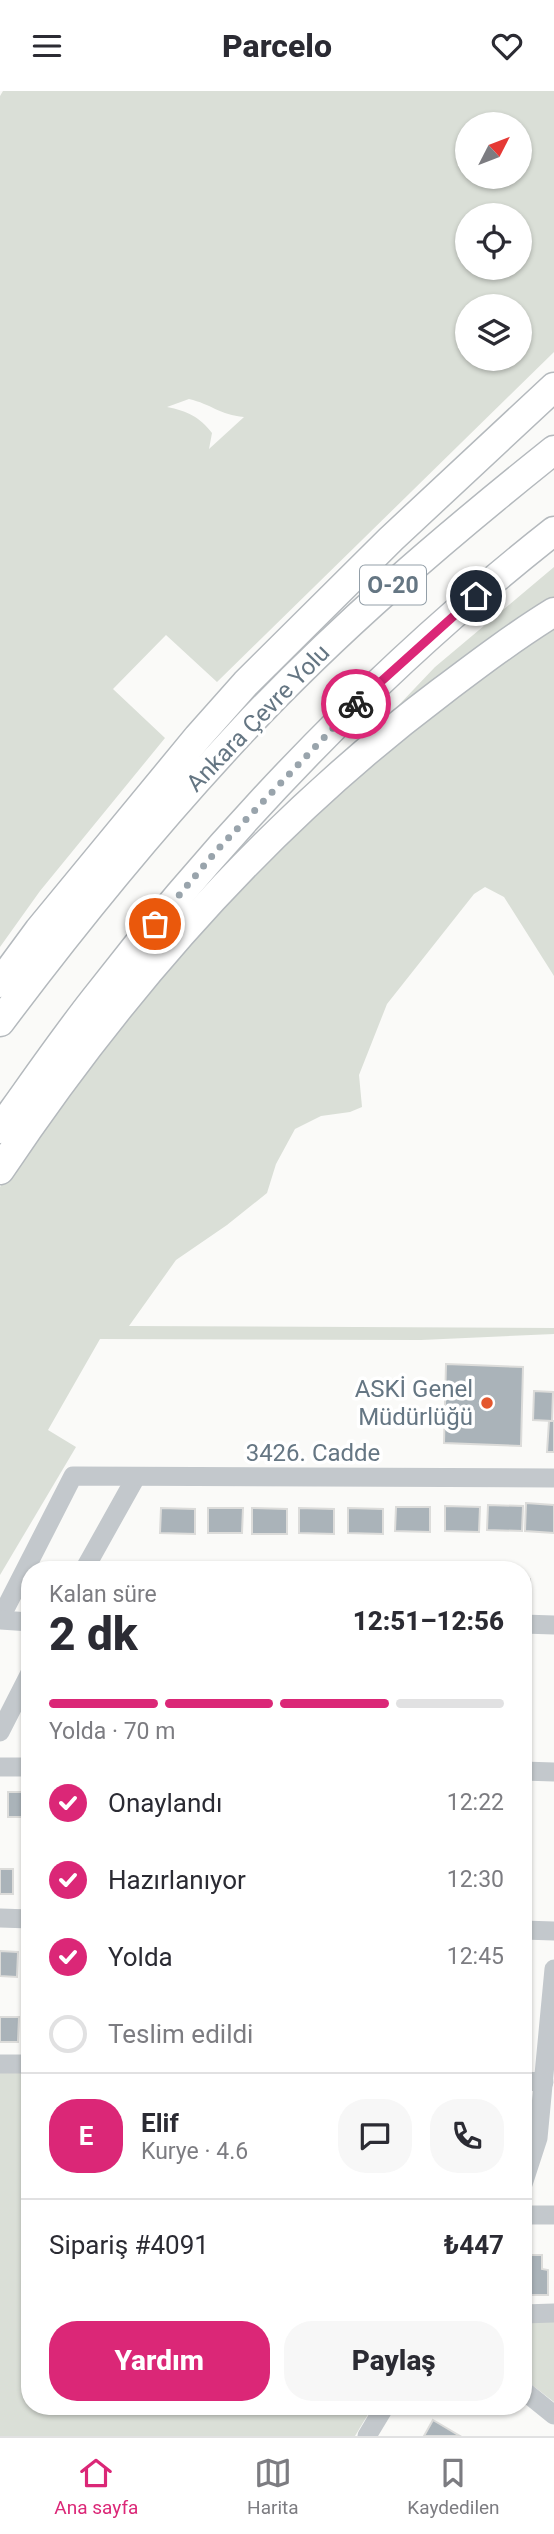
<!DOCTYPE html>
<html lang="tr">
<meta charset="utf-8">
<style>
:root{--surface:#fff;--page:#f7f7f7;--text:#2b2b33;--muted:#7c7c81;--line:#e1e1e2;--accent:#db2777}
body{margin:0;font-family:Roboto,sans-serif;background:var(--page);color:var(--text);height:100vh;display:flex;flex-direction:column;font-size:26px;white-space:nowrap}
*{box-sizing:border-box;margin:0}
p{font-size:23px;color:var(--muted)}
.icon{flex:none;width:38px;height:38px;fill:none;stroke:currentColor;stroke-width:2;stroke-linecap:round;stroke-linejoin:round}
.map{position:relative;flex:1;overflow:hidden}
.side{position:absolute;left:21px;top:1470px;width:511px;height:854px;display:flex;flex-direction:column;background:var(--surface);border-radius:28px;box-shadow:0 2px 5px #0004}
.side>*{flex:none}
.needle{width:46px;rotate:48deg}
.tools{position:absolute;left:455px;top:21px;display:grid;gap:14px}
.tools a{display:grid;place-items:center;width:77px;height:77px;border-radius:50%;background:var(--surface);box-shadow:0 2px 5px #0004;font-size:35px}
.pin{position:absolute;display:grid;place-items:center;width:60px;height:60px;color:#fff;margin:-30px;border:4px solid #fff;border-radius:50%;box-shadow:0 2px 7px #0007}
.courier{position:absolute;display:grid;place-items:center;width:70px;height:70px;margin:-35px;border:5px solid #db2777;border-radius:50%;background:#fff;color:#222;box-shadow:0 2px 9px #0007}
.head em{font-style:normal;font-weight:800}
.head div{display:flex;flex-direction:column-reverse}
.head{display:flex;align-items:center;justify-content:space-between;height:119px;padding:0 28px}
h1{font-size:46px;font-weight:800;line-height:52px}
.bar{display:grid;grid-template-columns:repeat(4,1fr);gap:10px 7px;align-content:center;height:84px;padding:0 28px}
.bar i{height:9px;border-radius:5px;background:var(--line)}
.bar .current{background:var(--accent)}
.bar p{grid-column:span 4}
.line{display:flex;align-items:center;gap:18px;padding:0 28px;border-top:2px solid var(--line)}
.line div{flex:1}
.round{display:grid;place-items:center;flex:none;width:74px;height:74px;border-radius:28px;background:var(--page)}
ol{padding:0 28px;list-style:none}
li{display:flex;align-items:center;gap:21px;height:77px}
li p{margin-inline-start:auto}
li .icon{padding:7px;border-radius:50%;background:var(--accent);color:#fff;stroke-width:4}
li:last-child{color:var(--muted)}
li i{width:38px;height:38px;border:4px solid var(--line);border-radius:50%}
.primary-button{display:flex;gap:14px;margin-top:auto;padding:14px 28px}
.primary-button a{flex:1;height:80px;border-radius:28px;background:var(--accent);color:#fff;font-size:28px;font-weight:800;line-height:80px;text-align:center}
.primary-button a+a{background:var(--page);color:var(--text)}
header{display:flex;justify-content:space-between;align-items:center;height:91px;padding:0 28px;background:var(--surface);font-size:32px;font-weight:800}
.tabs{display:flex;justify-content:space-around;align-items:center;height:98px;border-top:2px solid var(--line);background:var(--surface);font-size:19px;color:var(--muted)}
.tabs a{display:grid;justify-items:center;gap:4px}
.tabs .current{color:var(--accent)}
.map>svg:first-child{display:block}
</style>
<header><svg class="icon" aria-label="menu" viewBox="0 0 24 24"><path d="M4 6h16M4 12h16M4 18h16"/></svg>Parcelo<svg class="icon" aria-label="heart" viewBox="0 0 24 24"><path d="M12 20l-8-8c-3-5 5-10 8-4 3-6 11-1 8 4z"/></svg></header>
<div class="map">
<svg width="554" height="2345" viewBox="0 0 554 2345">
<rect width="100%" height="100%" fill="#fafaf8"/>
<!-- green -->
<g fill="#dadfd7" fill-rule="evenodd">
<path d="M3,0H554V261L217,591L166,544L113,598L165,647L40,800L0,856V5ZM467,33H520V86H467ZM467,124H520V177H467ZM467,215H520V268H467ZM189,308C211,313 220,324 244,326L209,358L212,342C200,326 187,320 167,316Z"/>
<path d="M554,476V507L504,540L395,618L435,576Z"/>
<path d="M554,537V885L504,806L485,796L474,803L387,913L359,984L362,1016L350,1021L321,1025L295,1038L276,1073L267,1102L227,1134L176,1169L129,1235L554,1237V1243L421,1249L100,1248L48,1339L76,1356L0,1484V1096L59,1008L250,780L431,619Z"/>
<path d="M0,1982H30V2315H373L355,2345H0Z"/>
<path d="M523,2229H554V2311L523,2287Z"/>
</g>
<!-- building -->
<g fill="#aab3b9" stroke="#dcdcda" stroke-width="2">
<path d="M446,1273L523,1276L521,1355L444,1352Z"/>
<path d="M534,1300L553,1301L552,1330L533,1329Z"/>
<path d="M549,1330H554V1361H547Z"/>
<path d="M526,1412L554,1414V1442L525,1440Z"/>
<path d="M488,1414L523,1415L522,1440L487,1439Z"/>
<path d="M445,1415L480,1416L479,1441L445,1440Z"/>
<path d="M396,1416H430V1441L395,1440Z"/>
<path d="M161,1417L195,1418V1443L160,1442Z"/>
<path d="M208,1417H243L242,1442H208Z"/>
<path d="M252,1417L287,1418V1443H252Z"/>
<path d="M299,1417L334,1418V1443L299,1442Z"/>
<path d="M348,1417L383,1418V1443L348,1442Z"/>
<path d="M523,1488H530L529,1513H523Z"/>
<rect x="8" y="1701" width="22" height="25"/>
<rect x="0" y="1778" width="13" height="25"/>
<rect x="22" y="1778" width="8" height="25"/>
<path d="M0,1860L18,1861L17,1886L0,1885Z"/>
<path d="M0,1926H19L18,1951H0Z"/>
<path d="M523,2164H542V2178L548,2179V2204H523Z"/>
<path d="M433,2329L460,2345H424Z"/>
</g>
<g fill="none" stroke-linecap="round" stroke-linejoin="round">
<defs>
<g id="highway">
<path d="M0,892L39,839L198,646L246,592L391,448L554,296"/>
<path d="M0,931C75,831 154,734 240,642C336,539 444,447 554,359"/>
<path d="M0,1038C31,995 61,951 94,909C228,736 381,576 554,440"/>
<path d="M0,1079C121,898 267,732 441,601C478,573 515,545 554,521"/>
</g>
</defs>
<!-- highway casing -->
<use href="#highway" stroke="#b4b9bd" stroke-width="31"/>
<!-- minor -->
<g stroke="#c3c8cc" stroke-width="19">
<path d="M84,1479L136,1386"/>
<path d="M0,1528L73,1385L554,1387"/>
<path d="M0,1529L30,1531"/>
<path d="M523,1533L554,1534"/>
<path d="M0,1641L30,1582"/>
<path d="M0,1676H30"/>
<path d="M523,1680L554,1681"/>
<path d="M0,1827L30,1828"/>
<path d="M523,1839L554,1840"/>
<path d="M0,1973H30"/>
<path d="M523,1990L544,1991"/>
<path d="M523,2093L538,2047L554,1878"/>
<path d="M523,2124H554"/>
<path d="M523,2223L554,2222"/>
<path d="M523,2299L554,2324"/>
<path d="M367,2345L385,2315"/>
</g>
<!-- highway -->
<use href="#highway" stroke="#fff" stroke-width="28"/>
</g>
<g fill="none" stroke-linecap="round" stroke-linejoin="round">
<!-- done -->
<path stroke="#99a4ac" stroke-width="7" stroke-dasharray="0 12.6" d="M155,833L217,759L356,613"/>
<!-- route -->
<path stroke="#db2777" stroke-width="9" d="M356,613L476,505"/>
</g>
<!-- markers -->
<circle fill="#e4572e" stroke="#fff" stroke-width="2.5" cx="487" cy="1312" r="7"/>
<g text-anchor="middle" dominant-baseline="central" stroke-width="7" stroke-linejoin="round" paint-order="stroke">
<!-- shield labels -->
<rect fill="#fff" stroke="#939fa8" stroke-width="2" x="360" y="474.5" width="66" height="39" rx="5"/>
<g font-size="23" font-weight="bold" fill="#657683">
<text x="393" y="494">O-20</text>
</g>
<!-- street labels -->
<g font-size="24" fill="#657683" stroke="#fff">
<text transform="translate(258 627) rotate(-46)">Ankara Çevre Yolu</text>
<text x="313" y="1362">3426. Cadde</text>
</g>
<!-- poi labels -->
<g font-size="24" fill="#657683" stroke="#fff" text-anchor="end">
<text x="473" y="1298">ASKİ Genel<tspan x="473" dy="28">Müdürlüğü</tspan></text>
</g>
</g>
</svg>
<div class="tools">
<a><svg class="needle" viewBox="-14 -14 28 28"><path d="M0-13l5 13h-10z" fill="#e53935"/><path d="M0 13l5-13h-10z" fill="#7c7c81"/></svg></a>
<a><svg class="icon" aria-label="locate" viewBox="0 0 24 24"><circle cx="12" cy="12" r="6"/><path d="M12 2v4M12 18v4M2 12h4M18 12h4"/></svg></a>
<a><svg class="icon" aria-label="layers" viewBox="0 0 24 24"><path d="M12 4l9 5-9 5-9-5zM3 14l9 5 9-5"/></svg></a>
</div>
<div class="pin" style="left:155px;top:833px;background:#ea580c"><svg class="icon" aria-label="bag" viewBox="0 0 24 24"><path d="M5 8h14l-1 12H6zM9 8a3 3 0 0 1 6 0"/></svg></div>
<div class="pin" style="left:476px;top:505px;background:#1f2937"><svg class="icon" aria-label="home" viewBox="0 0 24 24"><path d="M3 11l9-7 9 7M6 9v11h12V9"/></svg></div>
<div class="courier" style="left:356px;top:613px"><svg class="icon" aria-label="bike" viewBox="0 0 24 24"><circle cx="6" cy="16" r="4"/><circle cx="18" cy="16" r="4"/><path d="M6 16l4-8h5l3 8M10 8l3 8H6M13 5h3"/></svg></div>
<section class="side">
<div class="head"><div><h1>2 dk</h1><p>Kalan süre</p></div><em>12:51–12:56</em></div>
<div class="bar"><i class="current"></i><i class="current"></i><i class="current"></i><i></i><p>Yolda · 70 m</p></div>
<ol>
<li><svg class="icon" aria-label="check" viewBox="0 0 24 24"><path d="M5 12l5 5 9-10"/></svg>Onaylandı<p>12:22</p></li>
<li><svg class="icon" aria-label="check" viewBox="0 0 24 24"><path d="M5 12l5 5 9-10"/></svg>Hazırlanıyor<p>12:30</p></li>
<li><svg class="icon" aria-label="check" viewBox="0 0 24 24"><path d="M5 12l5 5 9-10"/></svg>Yolda<p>12:45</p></li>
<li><i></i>Teslim edildi</li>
</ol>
<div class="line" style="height:126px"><b class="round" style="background:var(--accent);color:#fff">E</b><div><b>Elif</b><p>Kurye · 4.6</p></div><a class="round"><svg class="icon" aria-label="chat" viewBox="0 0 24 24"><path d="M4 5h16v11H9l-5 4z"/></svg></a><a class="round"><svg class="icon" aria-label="phone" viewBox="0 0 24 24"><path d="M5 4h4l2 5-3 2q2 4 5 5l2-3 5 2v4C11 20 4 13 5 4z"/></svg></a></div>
<div class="line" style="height:91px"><div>Sipariş #4091</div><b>₺447</b></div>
<div class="primary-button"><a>Yardım</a><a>Paylaş</a></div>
</section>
</div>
<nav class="tabs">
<a class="current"><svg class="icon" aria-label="home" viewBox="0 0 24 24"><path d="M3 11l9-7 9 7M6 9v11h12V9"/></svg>Ana sayfa</a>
<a><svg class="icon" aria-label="map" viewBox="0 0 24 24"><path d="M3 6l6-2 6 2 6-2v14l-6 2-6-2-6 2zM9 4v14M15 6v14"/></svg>Harita</a>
<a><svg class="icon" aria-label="saved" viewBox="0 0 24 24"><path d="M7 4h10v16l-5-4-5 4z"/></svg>Kaydedilen</a>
</nav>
